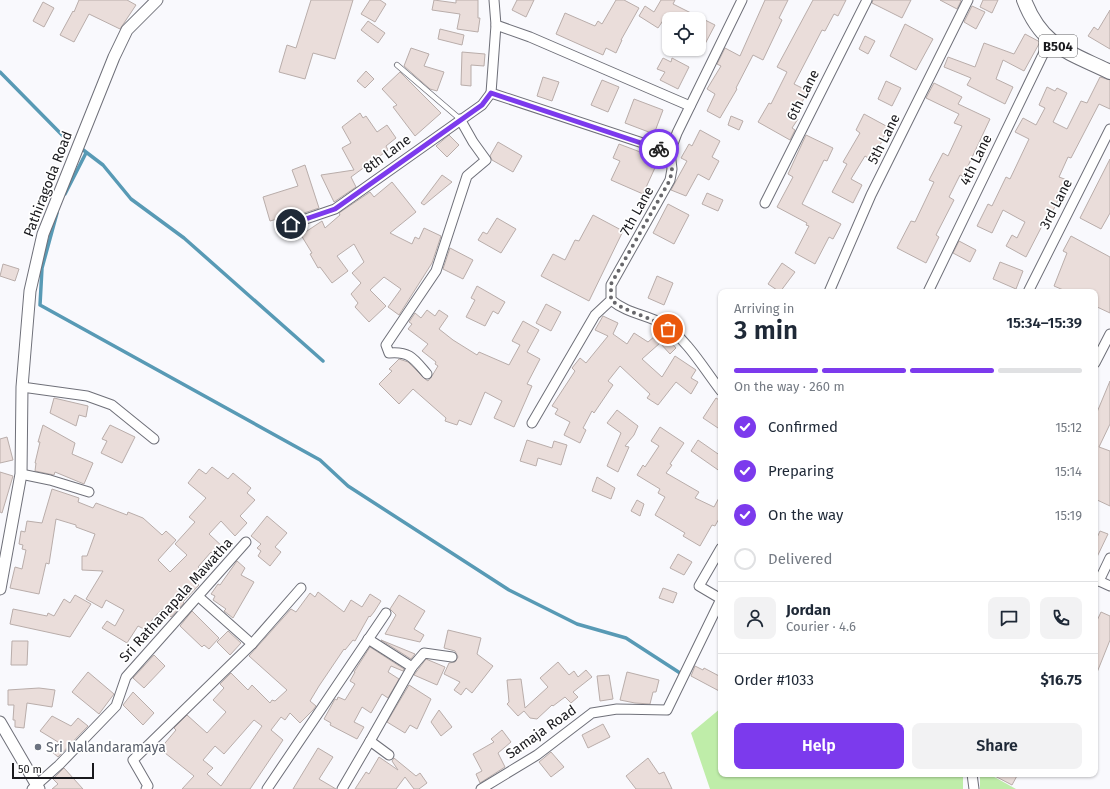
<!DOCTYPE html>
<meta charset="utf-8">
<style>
:root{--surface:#fff;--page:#f2f2f3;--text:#1f2937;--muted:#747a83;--line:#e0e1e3;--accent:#7c3aed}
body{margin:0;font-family:"Fira Sans",sans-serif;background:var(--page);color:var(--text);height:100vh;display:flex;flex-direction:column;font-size:15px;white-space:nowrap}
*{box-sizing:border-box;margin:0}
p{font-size:13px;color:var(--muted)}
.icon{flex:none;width:22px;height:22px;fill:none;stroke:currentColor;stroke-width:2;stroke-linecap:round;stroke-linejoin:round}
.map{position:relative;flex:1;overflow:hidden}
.drawer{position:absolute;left:718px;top:289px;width:380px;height:488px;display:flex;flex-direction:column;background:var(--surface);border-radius:8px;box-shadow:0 1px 3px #0004}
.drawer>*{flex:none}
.tools{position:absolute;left:662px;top:12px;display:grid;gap:8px}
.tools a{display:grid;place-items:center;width:44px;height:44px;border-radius:8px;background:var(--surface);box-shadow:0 1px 3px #0004;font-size:20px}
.scale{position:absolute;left:12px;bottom:10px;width:82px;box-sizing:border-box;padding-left:4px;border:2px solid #19191d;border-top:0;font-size:11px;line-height:14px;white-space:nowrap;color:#19191d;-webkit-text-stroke:3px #fff;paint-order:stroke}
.pin{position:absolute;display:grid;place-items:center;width:34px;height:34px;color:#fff;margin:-17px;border:2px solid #fff;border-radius:50%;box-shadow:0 1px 4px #0007}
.courier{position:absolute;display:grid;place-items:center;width:40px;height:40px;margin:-20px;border:3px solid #7c3aed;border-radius:50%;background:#fff;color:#222;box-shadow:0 1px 5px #0007}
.summary em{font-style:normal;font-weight:600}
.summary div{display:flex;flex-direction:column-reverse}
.summary{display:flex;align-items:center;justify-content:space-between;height:68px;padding:0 16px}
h1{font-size:26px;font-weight:600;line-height:30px}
.bar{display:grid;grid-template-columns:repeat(4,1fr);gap:6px 4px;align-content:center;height:48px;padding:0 16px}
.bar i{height:5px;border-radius:3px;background:var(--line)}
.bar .active{background:var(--accent)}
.bar p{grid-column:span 4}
.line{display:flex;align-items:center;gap:10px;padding:0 16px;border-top:1px solid var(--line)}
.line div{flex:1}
.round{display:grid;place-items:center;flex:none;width:42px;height:42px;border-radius:8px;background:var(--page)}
ol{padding:0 16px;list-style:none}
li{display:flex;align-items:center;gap:12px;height:44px}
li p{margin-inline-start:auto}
li .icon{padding:4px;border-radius:50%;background:var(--accent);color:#fff;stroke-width:4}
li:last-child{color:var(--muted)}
li i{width:22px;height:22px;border:2px solid var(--line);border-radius:50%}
.primary-button{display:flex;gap:8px;margin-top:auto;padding:8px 16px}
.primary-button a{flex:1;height:46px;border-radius:8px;background:var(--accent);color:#fff;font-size:16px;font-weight:600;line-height:46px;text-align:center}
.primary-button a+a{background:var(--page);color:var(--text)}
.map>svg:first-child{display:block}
</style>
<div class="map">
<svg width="1110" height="789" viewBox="0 0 1110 789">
<rect width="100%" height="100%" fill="#f9f9fd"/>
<!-- green -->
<g fill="#bfeda9">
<path d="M721,708V774H957L963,777V789H710L691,733Z"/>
<path d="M980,774H989L1016,789H980Z"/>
</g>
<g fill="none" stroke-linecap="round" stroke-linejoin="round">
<!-- stream -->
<g stroke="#589ab5" stroke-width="3.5">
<path d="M0,72L64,137"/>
<path d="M82,149L103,165L131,199L184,238L323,361"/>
<path d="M65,194L86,153"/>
<path d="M57,213L42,268L40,305L320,460L348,486L509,590L577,624L626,638L680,673"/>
</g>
</g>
<!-- building -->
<g fill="#eaddda" stroke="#b9adaa" fill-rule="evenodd">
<path d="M79,0H127L136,5L120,29L89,14L74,42L60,35L73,11L74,12Z"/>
<path d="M311,0H353L335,59L313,53L305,79L279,72L287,45L296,48Z"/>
<path d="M370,0H380L386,4L375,22L361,14Z"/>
<path d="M434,0L456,3V0H478V18H480L478,32L457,29L460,14L432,10Z"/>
<path d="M517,0H534L526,17L512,10Z"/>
<path d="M616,0H624L639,8L621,40H622L616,53L606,48L603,55L556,34L565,13L595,26L598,21L602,24Z"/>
<path d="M661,0H675L673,4L715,25L705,44L699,41V19H664L658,28L639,16L645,6L654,12Z"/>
<path d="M765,0H788L779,18L782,20L763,60L753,55L736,88L737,89L720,118L707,111L715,94L707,89L721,66L717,64L725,48L740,56Z"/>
<path d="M813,0H846L838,16L834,14L825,31L822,30L794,84L808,91L794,117L798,119L792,128L795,130L790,140L758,122L769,103L771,104L787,72L777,67Z"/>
<path d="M873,0H911L902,18L872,3Z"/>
<path d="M940,0H960L961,1L957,9Z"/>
<path d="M983,0H998L992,13L980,7Z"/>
<path d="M43,2L54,8L44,27L33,21Z"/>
<path d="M972,6L985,12L976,29L964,22Z"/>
<path d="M1110,10V49L1088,36L1094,27L1098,30Z"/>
<path d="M368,21L385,33L378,43L361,30Z"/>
<path d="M905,24L933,39L916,70L890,56Z"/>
<path d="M440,29L464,35L462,45L438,39Z"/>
<path d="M1025,34L1040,42L1024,71L1003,60L996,79L1013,87L1005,104L967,85L971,78L944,67L948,57L975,67L984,43L1014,54Z"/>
<path d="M865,36L875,41L868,54L859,49Z"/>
<path d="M411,48L429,54L424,66L444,72L437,91L430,89L404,66Z"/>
<path d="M462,52L485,54L484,66L471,65V86L461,85Z"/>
<path d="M663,58L671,62L672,58L689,67L678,89L660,80L665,72L657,69Z"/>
<path d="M366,71L374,79L365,88L357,81Z"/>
<path d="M400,72L441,113L415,136L393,107L397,105L382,89Z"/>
<path d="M543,77L559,82L552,101L537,96Z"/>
<path d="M1100,77L1110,80V109L1099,104L1071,158L1068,157L1059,177L1067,180L1052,213L1055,214L1048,227L1043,224L1026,257L1006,246L1012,235L1017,238L1025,222L1003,210L992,233L977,226L988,204L992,206L1006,177L1010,179L1029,139L1015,132L1023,118L1036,125L1045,108L1039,105L1047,87L1055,91L1057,88L1067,93L1053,122L1067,129L1081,101L1087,103Z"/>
<path d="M602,80L619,87L608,112L591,105Z"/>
<path d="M886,81L901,88L892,106L878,99Z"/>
<path d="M934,83L962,97L958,104L990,119L968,166L974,169L969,179L960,175L949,197L954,200L936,235L939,237L926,263L897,248L911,221L915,222L934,182L929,180L943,153L948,156L962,126L954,123L959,114L926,98Z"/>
<path d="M634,99L663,110L654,134L625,123Z"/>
<path d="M360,113L363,118L366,116L377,132L387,125L396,138L386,146L388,150L351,177L356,187L334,202L321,175L354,170L342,148L351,143L342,127Z"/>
<path d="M864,114L888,127L873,161L865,156L851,179L862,185L853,203L832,192L847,164L843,162L860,133L856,130Z"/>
<path d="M731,116L743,121L739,130L728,125Z"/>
<path d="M700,130L720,141L712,157L719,161L709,180L698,174L686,196L671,190L687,161L681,158L689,144L692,146Z"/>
<path d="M449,135L459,145L447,157L436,146Z"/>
<path d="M806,135L833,148L827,161L824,160L802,204L841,224L833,239L829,237L815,264L795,253L809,226L806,225L807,223L777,207L793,177L788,174Z"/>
<path d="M498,142L522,156L513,172L492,160L490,156Z"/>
<path d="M619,144L659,159L643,194L611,180L620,161L613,158Z"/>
<path d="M1110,159V213L1101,229L1080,218Z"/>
<path d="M305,165L319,208L295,216V214L270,221L263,197L298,186L292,170Z"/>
<path d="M442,175L452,182L424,205L421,203Z"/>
<path d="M392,182L416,212L390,233L412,244L415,237L419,239L424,228L441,236L432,263L399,315L388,307L401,289L384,277L370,290L386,306L369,322L355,307L358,303L351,294L361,283L352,273L364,262L354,244L337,256L348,271L332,283L320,267L318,268L310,254L312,253L301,235L322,221L325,228L340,215L339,213L370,192L374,197Z"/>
<path d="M707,193L723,200L718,211L702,204Z"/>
<path d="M668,204L689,215L674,244L653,233Z"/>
<path d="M593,215L623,231L589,301L541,276L553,254L565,260L575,240L579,241Z"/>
<path d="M497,218L516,229L501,253L478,240L483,232L487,234Z"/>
<path d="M1071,236L1110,257V313L1095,306V292H1068L1054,286L1067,253L1063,251Z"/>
<path d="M959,241L976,250L970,262L953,253Z"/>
<path d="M450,248L473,260L463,279L443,269Z"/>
<path d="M1000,262L1023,271L1016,289L993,279Z"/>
<path d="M782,263L795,272L780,292L768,284Z"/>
<path d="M3,264L19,269L15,281L0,276Z"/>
<path d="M657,276L673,283L664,305L648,298Z"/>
<path d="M477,286L505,302L498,314L493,311L485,326L466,317L475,300L471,298Z"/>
<path d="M546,304L561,312L551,331L536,323Z"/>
<path d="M427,310L435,316L439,310L448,316L439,329L453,340L477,355L479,352L509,365L520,345L512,341L523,321L539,330L527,352L540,359L527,384L532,386L514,427L494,418L502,401L485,392L471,425L459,420L457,425L445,421L446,418L413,389L399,404L379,384L392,371L389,369L399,359L408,362L425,379L428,381L432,376L438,366L435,364L436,362L422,351L428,344L408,329L412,324L409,322L415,313L421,318Z"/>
<path d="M603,316L618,323L613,334L627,344L634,333L648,342L661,331L676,348L670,354L660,343L642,359L662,377L675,356L696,370L691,378L698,382L691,394L676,382L658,405L647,398L650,394L620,366L608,381L613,385L594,413L592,411L583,428L586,430L580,443L564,435L570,422L555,414L558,409L552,406L575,371L572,368L580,358L586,363L608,336L595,330Z"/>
<path d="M1110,381V424L1099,447L1110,451V506L1095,499V417Z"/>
<path d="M54,398L88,406L86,417L79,415L76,426L50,413Z"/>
<path d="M716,398L721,401V430L703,418Z"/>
<path d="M617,410L638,426L634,435L625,446L629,447L618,472L607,466L621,433L607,423Z"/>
<path d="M43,425L75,443L72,454L93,463L84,484L55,472L54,475L35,471L36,463H35L40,442H38Z"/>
<path d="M110,425L135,437L122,463L101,453L107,441L102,439Z"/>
<path d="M660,427L684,443L670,464L672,465L666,473L699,492L695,498L714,507L721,494V515L715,526L712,525L700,546L683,536L685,533L655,515L665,497L658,493L660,489L637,475L643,465L645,467L659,446L651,441Z"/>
<path d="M7,437L13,460L0,463V439Z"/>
<path d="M527,440L552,448L554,441L567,445L561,465L538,458L536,466L520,461Z"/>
<path d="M698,440L721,456V472L691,451Z"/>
<path d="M212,467L228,479L233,473L251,488L247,493L255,500L240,516L247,523L235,536L221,521L209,534L225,549L216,557L211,552L198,567L203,572L194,580L199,585L183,602L184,603L171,617L162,609L152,620L146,630L138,626L127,643L102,628L107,621L115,626L124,610L106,600L102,608L86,599L103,571L82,570V556H87L95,534L76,527V525L56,519L49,564L46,563L39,594L10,588L15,567L22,569L26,550L22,549L23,545L19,544L21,531L25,532L27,521L42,523L52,489L79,498L78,502L93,508L96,503L127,515L128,512L143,518L162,535L166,531L176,540L158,560L170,572L187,555L175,544L195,522L189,517L206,498L188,483L199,469L206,474Z"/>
<path d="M0,472L13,476L2,513L0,512Z"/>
<path d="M597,477L615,488L611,499L592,491Z"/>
<path d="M637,500L644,504L640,516L631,511Z"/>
<path d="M267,516L287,533L275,547L281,552L270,566L258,556L261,551L257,548L261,544L251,536Z"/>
<path d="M1100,531L1108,534L1096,559L1095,542Z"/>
<path d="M678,554L692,562L684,575L670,568Z"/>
<path d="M237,561L245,568L241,575L254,582L233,618L224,611L226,609L213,600L215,596L211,594L218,584L220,585Z"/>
<path d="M663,588L677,593L673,603L659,598Z"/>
<path d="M318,592L344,612L351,600L362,607L370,594L381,601L374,612L370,617L369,616L355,641L353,640L345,650L344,649L319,686L310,701L316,706L313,710L300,723L290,713L285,720L281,717L271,730L283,740L250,789H182L194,776L160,749L176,730L174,728L187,715L207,733L226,712L213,700L224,688L220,684L231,673L248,690L252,685L270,703L272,700L275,701L287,690L249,656L291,609L296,612L310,593L315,597ZM254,720L262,726L221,786L207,774L213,768L203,760L215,746L224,754Z"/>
<path d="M75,595L91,604L70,637L10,624L13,609L47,616L48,613L54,616L64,599L70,603Z"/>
<path d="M399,595L425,611L414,629L424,635L420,642L385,634L396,615L390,609Z"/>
<path d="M192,611L219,638L209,649L204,645L202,647L180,626Z"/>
<path d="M1101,612L1110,616V640L1096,675L1095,625Z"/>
<path d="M448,630L481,638L477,654L493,666L472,693L466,688L461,695L454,690L460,682L444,674L449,663L455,662L458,657L455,651L444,648Z"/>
<path d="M228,631L241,643L230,655L217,642Z"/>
<path d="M381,640L415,654L411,659Z"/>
<path d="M12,641H28L27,665H11Z"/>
<path d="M370,647L404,669L403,671L391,666L388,672L399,679L388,698L382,694L371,713L362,707L354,722L364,727L357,739L330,725L331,723L324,719L335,699L337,700L338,697L345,700L355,684L350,681L355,672H354Z"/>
<path d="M154,655L165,666L144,688L133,678Z"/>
<path d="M426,659L445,667L437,685L414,675Z"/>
<path d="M558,662L569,675L574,671L578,677L586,670L592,677L573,692L578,697L571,703L565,697L553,706L552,705L537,719L530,718L524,711L518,716L507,704L509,702L507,680L521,679L525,708L548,687L540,678Z"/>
<path d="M695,666L703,670L704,668L721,677V692L691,676Z"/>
<path d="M88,672L114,694L99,714L72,692Z"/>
<path d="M627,672L659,680L656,692H653L650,704L635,703L620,700Z"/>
<path d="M609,675L613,699L600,701L597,676Z"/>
<path d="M409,685L431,699L417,729L410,725L405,733L387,722Z"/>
<path d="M39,688L55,690L52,707L27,703L24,728L15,727V720H13L14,705H8V690Z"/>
<path d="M133,692L154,713L143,725L123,705Z"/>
<path d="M439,710L452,727L441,736L431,722Z"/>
<path d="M52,716L71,726L78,718L88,726L58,757L51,751L58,742L40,731Z"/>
<path d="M603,724L610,737L588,748L582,735Z"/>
<path d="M502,730L511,742L498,753L505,767L480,783L476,774L482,771L473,754L494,742L491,739Z"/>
<path d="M318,748L333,757L319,779L336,789H293Z"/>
<path d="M551,752L564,767L551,777L539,762Z"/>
<path d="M379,757L398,770L392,761L394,758L416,776L420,773L427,783L419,789H414L405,777L396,789H355L366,772L369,774Z"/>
<path d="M648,758L659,774L664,772L672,789H636L626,776Z"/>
<path d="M64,768L83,789H52L58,784L53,779Z"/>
<path d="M991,774H1018L1012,785Z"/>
</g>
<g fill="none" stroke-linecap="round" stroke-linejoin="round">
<defs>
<path id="service" d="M397,65L460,119"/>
<g id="minor">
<path d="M494,0L496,25L530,37L690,106"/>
<path d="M496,25L491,93L670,152"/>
<path d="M765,203L867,0"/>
<path d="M291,224L335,209L482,105L491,93"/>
<path d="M829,292L871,195L968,0"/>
<path d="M928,292L1050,40"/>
<path d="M1028,292L1110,129"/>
<path d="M611,300C628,314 646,314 663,324C687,339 704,369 721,391"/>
<path d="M1095,363L1110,334"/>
<path d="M427,374C414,359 410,351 389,353L386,345L436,271L467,176L486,160L473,142L460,119"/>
<path d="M22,387L87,396L112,405L154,439"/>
<path d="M532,423L595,315L611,300V285L670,180L672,169L670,152L677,133L742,0"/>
<path d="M21,474L50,480L89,492"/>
<path d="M721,548L699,586L721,599"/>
<path d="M1095,578L1099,581L1110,558"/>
<path d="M1099,581L1110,586"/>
<path d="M199,597L252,644"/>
<path d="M368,639L412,667L424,653L452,657"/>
<path d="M370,741L412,667"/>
<path d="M972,774L974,789"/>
<path d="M32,789L59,765L116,706L126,677L246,542"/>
<path d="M146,789L148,786L133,760L252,644L301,588"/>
<path d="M267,789L386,613"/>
<path d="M342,789L370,741L389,755"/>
<path d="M481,789L537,755L592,713L617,709L667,710L721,599"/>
</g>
<g id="tertiary">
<path d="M0,589L21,474L22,387L30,291L43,234L114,57L127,30L157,0"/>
<path d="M0,722L39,789"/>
</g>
<path id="primary" d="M1024,0C1042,47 1069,52 1110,72"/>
</defs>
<!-- service casing -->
<use href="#service" stroke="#6f7079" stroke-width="6"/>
<!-- minor casing -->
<use href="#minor" stroke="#6f7079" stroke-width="11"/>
<!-- tertiary casing -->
<use href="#tertiary" stroke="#6f7079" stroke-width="13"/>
<!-- primary casing -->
<use href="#primary" stroke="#6f7079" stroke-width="16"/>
<!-- service -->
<use href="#service" stroke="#fff" stroke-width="4.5"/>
<!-- minor -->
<use href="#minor" stroke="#fff" stroke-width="9"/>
<!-- tertiary -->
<use href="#tertiary" stroke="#fff" stroke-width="11"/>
<!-- primary -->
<use href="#primary" stroke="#fff" stroke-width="14"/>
</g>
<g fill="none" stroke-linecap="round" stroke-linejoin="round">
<!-- done -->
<path stroke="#67676b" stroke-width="4" stroke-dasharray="0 7.2" d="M659,149L670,152L672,170L670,180L611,284V300C628,314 651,316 668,329"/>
<!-- route -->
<path stroke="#7c3aed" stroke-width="5" d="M291,224L335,209L482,105L491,93L659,149"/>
</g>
<!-- markers -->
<circle fill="#6b7280" stroke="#fff" stroke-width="1.5" cx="38" cy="747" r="4"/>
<g text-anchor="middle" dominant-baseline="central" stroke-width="3.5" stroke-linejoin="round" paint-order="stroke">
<!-- shield labels -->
<rect fill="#fff" stroke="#5e5e61" stroke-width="1" x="1039" y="35" width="38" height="22" rx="3"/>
<g font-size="13" font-weight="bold" fill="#19191d">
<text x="1058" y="46">B504</text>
</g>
<!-- street labels -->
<g font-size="14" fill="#19191d" stroke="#fff">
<text transform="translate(803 95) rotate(-63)">6th Lane</text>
<text transform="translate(884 139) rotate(-63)">5th Lane</text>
<text transform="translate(387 154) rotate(-36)">8th Lane</text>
<text transform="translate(976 160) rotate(-64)">4th Lane</text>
<text transform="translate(48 184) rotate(-69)">Pathiragoda Road</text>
<text transform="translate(1056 204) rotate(-63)">3rd Lane</text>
<text transform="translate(637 211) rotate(-61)">7th Lane</text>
<text transform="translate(176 600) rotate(-48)">Sri Rathanapala Mawatha</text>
<text transform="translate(541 732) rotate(-35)">Samaja Road</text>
</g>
<!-- worship labels -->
<g font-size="14" fill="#5b616d" stroke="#fff" text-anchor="start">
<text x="46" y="747">Sri Nalandaramaya</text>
</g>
</g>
</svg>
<div class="tools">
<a><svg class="icon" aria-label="locate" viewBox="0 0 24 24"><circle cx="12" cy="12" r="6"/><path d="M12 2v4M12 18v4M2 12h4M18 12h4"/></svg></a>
</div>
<div class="scale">50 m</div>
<div class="pin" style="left:668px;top:329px;background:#ea580c"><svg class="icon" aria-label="bag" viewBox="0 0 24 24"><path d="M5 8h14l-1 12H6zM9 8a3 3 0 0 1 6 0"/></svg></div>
<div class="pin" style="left:291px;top:224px;background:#1f2937"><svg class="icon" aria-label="home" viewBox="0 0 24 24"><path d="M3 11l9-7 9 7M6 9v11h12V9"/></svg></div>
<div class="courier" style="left:659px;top:149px"><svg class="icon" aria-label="bike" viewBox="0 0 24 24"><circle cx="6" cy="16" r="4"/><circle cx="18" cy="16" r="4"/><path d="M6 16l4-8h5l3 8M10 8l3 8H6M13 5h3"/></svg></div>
<section class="drawer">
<div class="summary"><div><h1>3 min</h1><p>Arriving in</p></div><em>15:34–15:39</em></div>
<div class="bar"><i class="active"></i><i class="active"></i><i class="active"></i><i></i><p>On the way · 260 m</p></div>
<ol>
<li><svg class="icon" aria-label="check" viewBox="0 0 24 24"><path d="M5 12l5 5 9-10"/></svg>Confirmed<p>15:12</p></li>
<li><svg class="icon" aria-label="check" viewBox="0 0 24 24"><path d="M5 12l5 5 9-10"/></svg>Preparing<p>15:14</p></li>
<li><svg class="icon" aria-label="check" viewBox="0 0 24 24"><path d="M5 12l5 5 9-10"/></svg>On the way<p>15:19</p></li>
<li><i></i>Delivered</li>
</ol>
<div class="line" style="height:72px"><a class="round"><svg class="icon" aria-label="person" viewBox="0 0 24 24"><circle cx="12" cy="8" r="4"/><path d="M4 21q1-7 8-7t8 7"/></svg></a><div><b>Jordan</b><p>Courier · 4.6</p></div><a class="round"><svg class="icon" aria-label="chat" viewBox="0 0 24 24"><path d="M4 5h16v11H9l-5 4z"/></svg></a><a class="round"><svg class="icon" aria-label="phone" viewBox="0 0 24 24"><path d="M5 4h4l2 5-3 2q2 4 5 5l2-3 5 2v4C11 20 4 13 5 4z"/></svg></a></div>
<div class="line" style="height:52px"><div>Order #1033</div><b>$16.75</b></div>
<div class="primary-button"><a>Help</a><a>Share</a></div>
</section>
</div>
